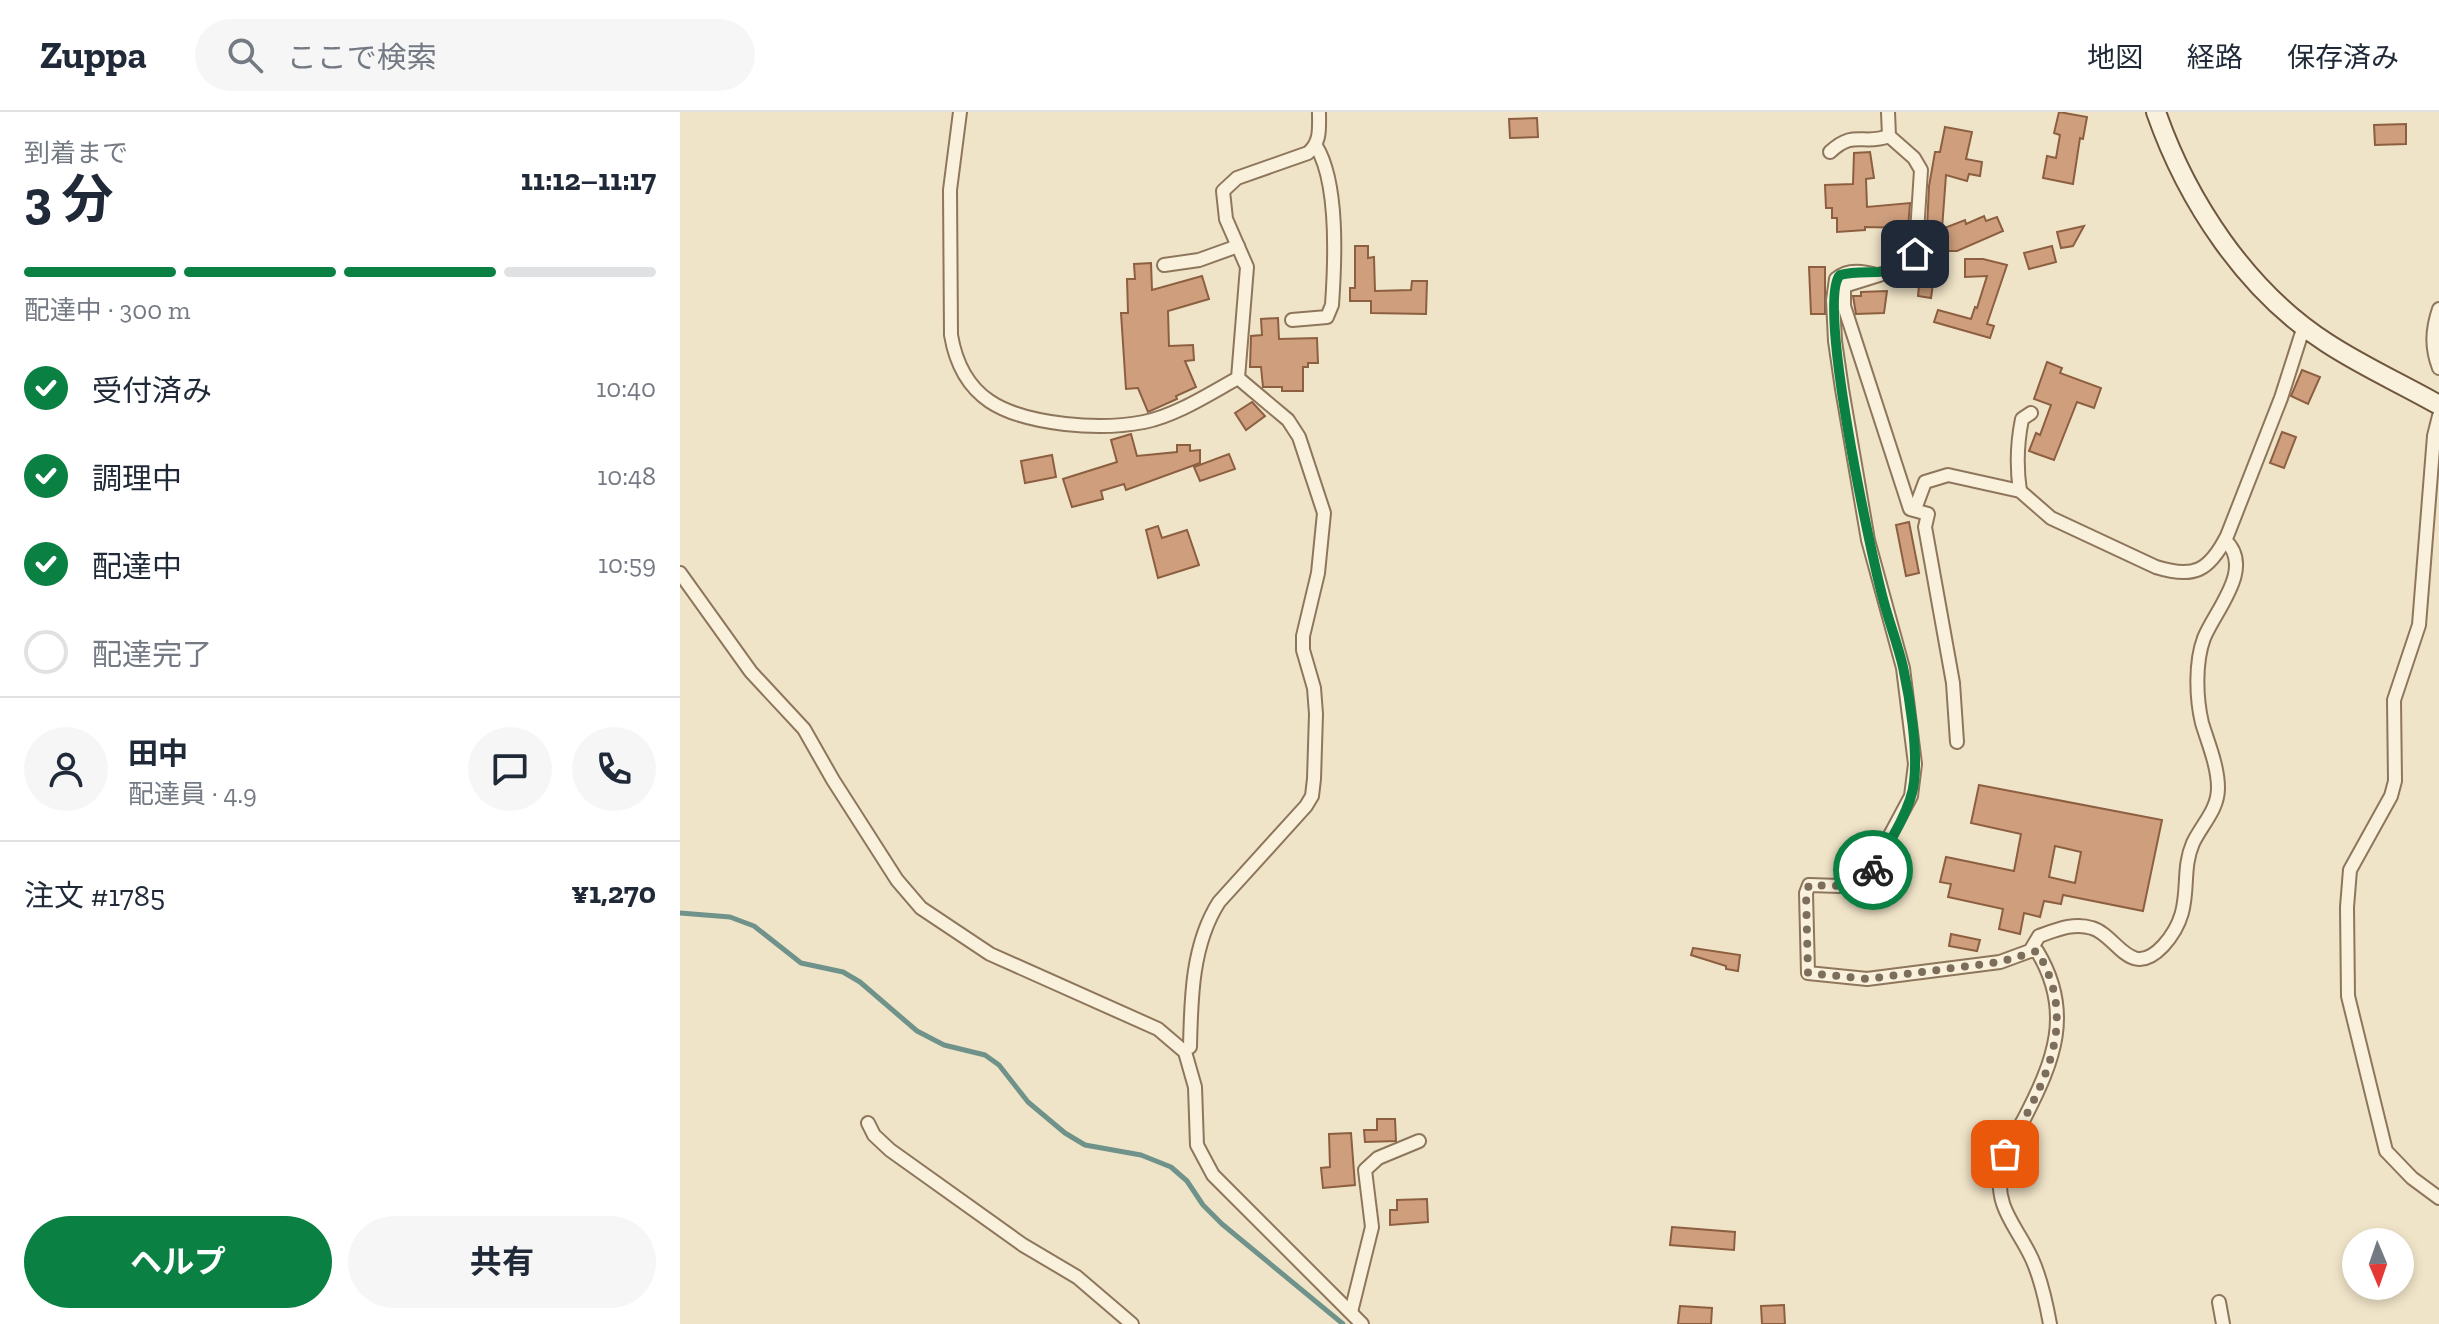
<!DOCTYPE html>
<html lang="ja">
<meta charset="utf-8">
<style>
:root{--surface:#fff;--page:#f6f6f7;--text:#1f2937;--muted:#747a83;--line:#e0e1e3;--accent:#0b8043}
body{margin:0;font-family:"Zilla Slab","Noto Sans JP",serif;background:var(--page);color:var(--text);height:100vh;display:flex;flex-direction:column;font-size:30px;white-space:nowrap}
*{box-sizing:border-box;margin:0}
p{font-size:26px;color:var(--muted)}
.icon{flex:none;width:44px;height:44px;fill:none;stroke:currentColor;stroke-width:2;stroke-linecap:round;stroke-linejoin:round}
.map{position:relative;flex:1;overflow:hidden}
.drawer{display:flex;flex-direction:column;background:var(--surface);width:680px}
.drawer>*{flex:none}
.needle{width:52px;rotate:178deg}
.fabs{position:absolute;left:1662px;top:1116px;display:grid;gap:16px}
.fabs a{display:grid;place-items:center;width:72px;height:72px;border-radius:50%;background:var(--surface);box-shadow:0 4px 12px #0003;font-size:40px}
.pin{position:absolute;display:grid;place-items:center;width:68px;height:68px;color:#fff;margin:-34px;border-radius:16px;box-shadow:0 4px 12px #0006}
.courier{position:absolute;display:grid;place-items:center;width:80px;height:80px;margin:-40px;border:6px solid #0b8043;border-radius:50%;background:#fff;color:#222;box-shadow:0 2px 10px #0007}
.overview em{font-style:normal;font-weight:700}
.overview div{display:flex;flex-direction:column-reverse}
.overview{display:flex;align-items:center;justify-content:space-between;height:136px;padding:0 24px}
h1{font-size:52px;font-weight:700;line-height:60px}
.bar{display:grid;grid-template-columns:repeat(4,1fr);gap:12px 8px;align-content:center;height:96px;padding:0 24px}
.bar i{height:10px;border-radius:6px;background:var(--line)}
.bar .on{background:var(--accent)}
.bar p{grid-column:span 4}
.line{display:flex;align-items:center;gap:20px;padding:0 24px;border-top:2px solid var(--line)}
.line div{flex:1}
.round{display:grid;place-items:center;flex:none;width:84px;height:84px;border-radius:42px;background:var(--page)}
ol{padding:0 24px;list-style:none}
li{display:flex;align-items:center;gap:24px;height:88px}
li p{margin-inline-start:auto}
li .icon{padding:8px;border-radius:50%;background:var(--accent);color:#fff;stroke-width:4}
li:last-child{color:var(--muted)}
li i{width:44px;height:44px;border:4px solid var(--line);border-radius:50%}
.button{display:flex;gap:16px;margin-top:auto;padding:16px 24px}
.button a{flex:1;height:92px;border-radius:48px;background:var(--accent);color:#fff;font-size:32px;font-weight:700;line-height:92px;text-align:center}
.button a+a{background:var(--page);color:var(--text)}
header{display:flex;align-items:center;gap:48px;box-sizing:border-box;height:112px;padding:0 40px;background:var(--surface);border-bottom:2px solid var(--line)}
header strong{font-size:38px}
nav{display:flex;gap:44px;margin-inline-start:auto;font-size:28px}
.search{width:560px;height:72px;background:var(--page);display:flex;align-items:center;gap:20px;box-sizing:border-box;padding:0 28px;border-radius:44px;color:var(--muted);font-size:30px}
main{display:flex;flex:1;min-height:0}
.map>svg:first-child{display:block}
</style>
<header>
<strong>Zuppa</strong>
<div class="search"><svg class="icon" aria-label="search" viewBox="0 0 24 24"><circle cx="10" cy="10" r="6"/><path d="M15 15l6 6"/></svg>ここで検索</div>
<nav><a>地図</a><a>経路</a><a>保存済み</a></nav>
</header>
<main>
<section class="drawer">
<div class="overview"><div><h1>3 分</h1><p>到着まで</p></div><em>11:12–11:17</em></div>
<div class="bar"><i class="on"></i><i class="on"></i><i class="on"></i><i></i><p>配達中 · 300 m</p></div>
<ol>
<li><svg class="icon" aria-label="check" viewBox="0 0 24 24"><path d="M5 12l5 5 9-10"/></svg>受付済み<p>10:40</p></li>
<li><svg class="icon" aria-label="check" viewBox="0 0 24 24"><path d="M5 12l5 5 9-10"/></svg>調理中<p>10:48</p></li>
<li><svg class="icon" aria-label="check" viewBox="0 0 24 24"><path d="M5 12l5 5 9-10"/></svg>配達中<p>10:59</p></li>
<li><i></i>配達完了</li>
</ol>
<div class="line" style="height:144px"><a class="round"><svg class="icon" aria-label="person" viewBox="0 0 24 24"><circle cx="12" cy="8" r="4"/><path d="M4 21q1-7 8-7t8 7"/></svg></a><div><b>田中</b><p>配達員 · 4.9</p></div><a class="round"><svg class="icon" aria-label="chat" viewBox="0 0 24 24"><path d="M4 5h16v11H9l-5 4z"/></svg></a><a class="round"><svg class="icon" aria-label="phone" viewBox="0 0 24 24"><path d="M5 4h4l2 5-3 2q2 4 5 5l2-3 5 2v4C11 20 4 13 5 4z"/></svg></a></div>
<div class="line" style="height:104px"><div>注文 #1785</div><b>¥1,270</b></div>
<div class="button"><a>ヘルプ</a><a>共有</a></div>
</section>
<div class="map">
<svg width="1759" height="1212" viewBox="0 0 1759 1212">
<rect width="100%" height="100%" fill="#f0e4c8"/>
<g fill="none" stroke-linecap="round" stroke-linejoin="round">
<!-- stream -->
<path stroke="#6f938a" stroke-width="5" d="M0,801L50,805L74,814L121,851L163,860L180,870L237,919L264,933L305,943L319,953L348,990L385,1021L405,1033L461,1043L491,1055L507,1069L523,1093L542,1112L663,1212"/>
</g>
<!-- building -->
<g fill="#cf9f7d" stroke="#8d5f41" stroke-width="2" fill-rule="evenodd">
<path d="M1379,0L1407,5L1403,27L1400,26L1393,72L1363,66L1367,44L1376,46L1380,23L1374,21Z"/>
<path d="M857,6L858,25L830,26L829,7Z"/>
<path d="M1726,12V32L1695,33L1694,13Z"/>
<path d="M1265,15L1292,20L1286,47L1302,50L1300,64L1289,62L1287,69L1266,63L1262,117L1285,108L1286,112L1304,104L1306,109L1317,105L1323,119L1277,139H1246L1249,74L1255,40H1260Z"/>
<path d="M1190,40L1194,66L1186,67L1187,95L1230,91L1228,116L1185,115V118L1157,120V106H1152V96H1146L1145,73L1173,72L1174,41Z"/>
<path d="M1404,114L1393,134L1381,136L1377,120Z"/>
<path d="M675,134H688V146L694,145L695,179L731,178L732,169H747L746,202L691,201V189H670V176H675Z"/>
<path d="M1372,134L1376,150L1349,157L1344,141Z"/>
<path d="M1285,147H1303L1327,153L1307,212L1314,214L1310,226L1254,210L1258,198L1291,207L1295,195L1297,196L1307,164L1285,165Z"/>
<path d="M471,151L472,178L522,164L529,187L488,199L489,234L513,233L514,248L505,249L516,275L496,284L497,287L468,300L458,276L446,277L441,201H448L447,167H455L454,152Z"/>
<path d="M1129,155H1145V202H1131Z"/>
<path d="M1240,164L1254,165L1251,186L1238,184Z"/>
<path d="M1207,179L1204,201L1176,202L1173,184H1181V180Z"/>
<path d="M598,206L599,227L637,226L638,251H628V255H623V279H602V275H583L581,255H570L571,224L582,223L581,207Z"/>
<path d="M1367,250L1382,256L1380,261L1421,276L1414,296L1397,290L1374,348L1349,339L1356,321L1360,323L1371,293L1354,287Z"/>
<path d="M1622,258L1640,265L1628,292L1611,284Z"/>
<path d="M572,290L585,304L566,318L555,301Z"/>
<path d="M1602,320L1616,325L1604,356L1590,351Z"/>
<path d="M451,322L457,344L497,340V333H510V339L520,338V351L446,378L444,372L421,379L423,387L392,395L383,367L437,350L431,328Z"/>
<path d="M549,342L555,357L520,369L514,355Z"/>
<path d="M372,343L376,365L345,371L341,349Z"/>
<path d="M1229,410L1239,461L1226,464L1216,413Z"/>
<path d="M478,414L482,426L507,418L519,453L478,466L466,418Z"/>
<path d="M1299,673L1482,708L1463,799L1383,783L1381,792L1364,789L1360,805L1344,801L1340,822L1319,817L1323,797L1268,785L1271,772L1260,770L1266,745L1334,759L1341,722L1291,711ZM1375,734L1401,740L1395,771L1369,765Z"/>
<path d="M1271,822L1300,828L1297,839L1269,834Z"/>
<path d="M1013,836L1060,843L1058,859L1046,857V854L1011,843Z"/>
<path d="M697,1007H715L716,1029L685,1030L684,1018H697Z"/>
<path d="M671,1021L675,1073L643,1076L641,1056L650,1055L649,1022Z"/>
<path d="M747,1087L748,1110L710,1113V1098H717V1088Z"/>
<path d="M992,1115L1055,1120L1054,1138L990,1133Z"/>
<path d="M1104,1193L1105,1212H1082L1081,1194Z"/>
<path d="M1000,1194L1032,1196L1031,1212H998Z"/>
</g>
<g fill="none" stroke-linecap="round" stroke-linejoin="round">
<defs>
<g id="street">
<path d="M280,0L270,78L271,223C282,288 325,305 385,312C411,315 438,315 464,310C497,303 529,282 558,266L567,155L546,107L543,79L557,66L628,41C641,30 639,17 639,0"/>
<path d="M1208,0L1209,24L1234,46L1241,58L1236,136L1232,146L1215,158L1167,173L1164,176V194L1230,397L1248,402L1245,415L1273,571L1277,630"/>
<path d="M1150,40C1175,17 1182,34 1209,24"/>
<path d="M484,153L519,148L558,134"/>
<path d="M1196,163C1183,159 1167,157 1156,167L1153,188L1155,229L1162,277L1188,428L1223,556L1235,652L1231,684L1186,768L1160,774L1129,773L1126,781L1128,861L1187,867L1320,850L1350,839L1359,824C1376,818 1394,810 1412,816C1437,823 1450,869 1483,834C1517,797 1498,765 1513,731C1522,712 1538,698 1538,676C1538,654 1528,631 1522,611C1516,586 1515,550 1524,526C1536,497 1575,456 1545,428"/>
<path d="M1759,197C1752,218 1751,235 1759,256"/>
<path d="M612,208L647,205L652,193C655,150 659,71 636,34"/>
<path d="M1759,304L1754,324L1739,513L1714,588L1715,669L1711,684L1670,758L1667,795L1668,884L1706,1039L1732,1066L1759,1086"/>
<path d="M1340,379C1336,353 1337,332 1342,307L1351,301"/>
<path d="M1235,397L1245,370L1268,363L1340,379L1371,406L1476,455C1514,467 1529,459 1547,424L1601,286L1624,214"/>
<path d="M0,461L71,560L124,617L153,668L217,768L241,796L310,842L478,917L505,940L515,975L517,1033L533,1063L682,1212"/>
<path d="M1350,839H1357C1394,900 1374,949 1344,1007C1335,1023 1324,1038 1321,1057C1314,1096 1337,1114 1352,1147C1361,1167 1366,1190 1370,1212"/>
<path d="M510,935C511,886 512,832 539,790L626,694L632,684L634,667L636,602L634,576L623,538V524L638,461L644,401L619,325L608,308L558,266"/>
<path d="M188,1011L194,1023L210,1038L343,1133L397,1165L452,1212"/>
<path d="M1539,1190L1543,1212"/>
<path d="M671,1200L692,1115L685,1058L698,1046L739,1029"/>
</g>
<path id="secondary" d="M1476,0C1507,89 1566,179 1647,231C1682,254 1722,272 1759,293"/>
</defs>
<!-- street casing -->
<use href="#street" stroke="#8d765c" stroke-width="16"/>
<!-- secondary casing -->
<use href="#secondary" stroke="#6f573f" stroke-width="22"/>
<!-- street -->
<use href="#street" stroke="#faf1dc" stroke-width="12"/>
<!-- secondary -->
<use href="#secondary" stroke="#faf1dc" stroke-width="18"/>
</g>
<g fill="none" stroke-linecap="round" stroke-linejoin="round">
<!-- done -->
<path stroke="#7c6e5b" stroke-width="8" stroke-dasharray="0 14.4" d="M1193,758L1182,771L1160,774L1129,773L1126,781L1128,861L1187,867L1320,850L1357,839C1402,913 1361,976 1325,1042"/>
<!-- route -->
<path stroke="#0b8043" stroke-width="10" d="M1193,758C1206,736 1232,696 1234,670C1238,638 1230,587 1223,555C1217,529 1207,505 1201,479C1190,436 1136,188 1160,163C1187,155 1216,170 1235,142"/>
</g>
</svg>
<div class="fabs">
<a><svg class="needle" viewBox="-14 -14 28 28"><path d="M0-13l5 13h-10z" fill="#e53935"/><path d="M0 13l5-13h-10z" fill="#747a83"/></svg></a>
</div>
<div class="pin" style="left:1325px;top:1042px;background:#ea580c"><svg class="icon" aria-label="bag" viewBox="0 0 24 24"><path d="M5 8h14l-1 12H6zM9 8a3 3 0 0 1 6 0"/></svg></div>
<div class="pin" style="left:1235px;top:142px;background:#1f2937"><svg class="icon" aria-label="home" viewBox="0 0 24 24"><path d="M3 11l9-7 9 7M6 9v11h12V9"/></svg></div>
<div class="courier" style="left:1193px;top:758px"><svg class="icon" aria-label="bike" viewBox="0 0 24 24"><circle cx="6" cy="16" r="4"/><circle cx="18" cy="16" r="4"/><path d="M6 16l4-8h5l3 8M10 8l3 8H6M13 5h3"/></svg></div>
</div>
</main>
